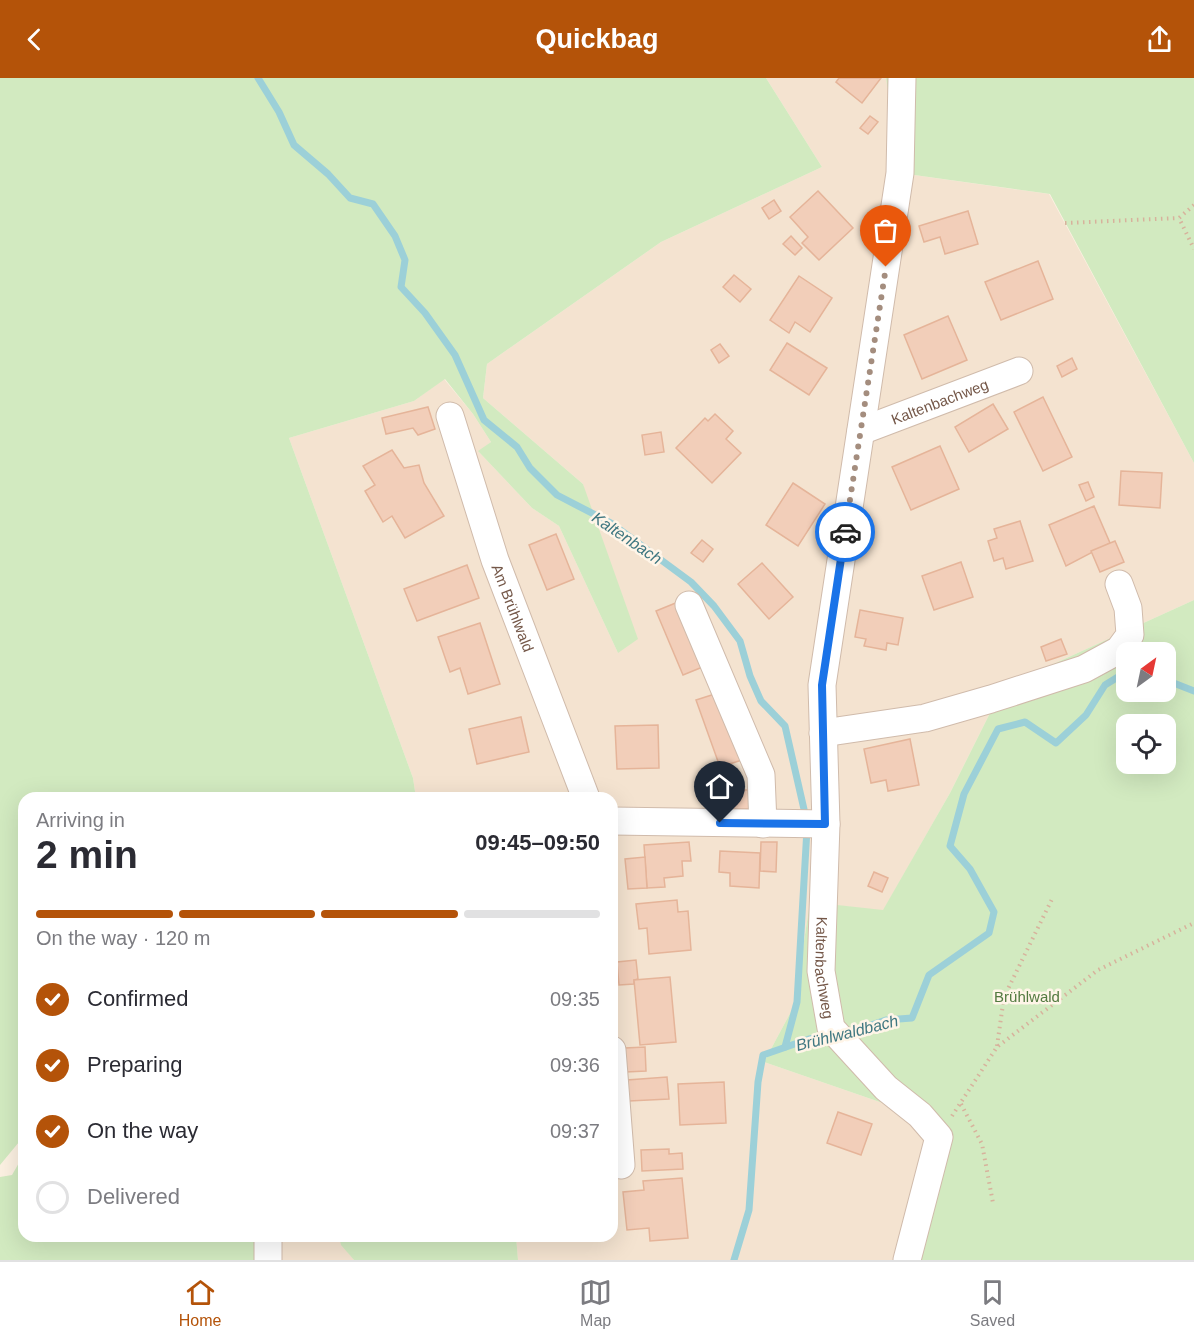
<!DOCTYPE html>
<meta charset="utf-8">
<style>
:root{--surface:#fff;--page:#f2f2f3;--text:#2b2b33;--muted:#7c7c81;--line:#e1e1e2;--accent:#b45309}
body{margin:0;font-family:Arial,sans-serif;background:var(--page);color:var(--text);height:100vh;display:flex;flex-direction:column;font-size:22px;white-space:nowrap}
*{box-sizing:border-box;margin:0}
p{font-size:20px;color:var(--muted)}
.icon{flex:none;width:33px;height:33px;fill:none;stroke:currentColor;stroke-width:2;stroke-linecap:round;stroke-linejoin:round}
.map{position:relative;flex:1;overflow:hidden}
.sheet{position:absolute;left:18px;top:714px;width:600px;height:450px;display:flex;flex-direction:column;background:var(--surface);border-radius:18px;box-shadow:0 6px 24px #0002}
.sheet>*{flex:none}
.needle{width:39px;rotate:33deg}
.fabs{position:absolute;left:1116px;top:564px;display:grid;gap:12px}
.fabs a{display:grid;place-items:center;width:60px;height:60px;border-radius:12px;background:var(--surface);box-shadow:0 6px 24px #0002;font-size:30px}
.pin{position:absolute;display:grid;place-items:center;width:51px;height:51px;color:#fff;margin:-62px -26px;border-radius:50% 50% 50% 0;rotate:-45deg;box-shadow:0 0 6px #0007}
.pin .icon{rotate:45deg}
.courier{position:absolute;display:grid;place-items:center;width:60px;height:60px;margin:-30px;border:4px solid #1a73e8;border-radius:50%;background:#fff;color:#222;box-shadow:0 2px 8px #0007}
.overview em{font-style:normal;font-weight:600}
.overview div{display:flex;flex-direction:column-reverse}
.overview{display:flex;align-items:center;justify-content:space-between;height:102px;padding:0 18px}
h1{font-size:39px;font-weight:600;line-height:45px}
.bar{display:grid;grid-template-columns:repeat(4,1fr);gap:9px 6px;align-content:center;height:72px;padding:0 18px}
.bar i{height:8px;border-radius:4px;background:var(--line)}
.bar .active{background:var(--accent)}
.bar p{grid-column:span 4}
ol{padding:0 18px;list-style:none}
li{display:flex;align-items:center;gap:18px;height:66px}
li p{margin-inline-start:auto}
li .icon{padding:6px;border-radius:50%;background:var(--accent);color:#fff;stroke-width:4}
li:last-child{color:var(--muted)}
li i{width:33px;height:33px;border:3px solid var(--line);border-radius:50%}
header{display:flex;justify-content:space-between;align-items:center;height:78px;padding:0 18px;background:var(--accent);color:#fff;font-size:27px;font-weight:600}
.tab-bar{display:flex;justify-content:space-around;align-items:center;height:84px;border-top:2px solid var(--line);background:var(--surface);font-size:16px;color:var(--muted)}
.tab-bar a{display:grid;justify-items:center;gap:3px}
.tab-bar .active{color:var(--accent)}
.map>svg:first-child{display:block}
</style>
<header><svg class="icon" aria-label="back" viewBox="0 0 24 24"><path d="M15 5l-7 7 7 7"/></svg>Quickbag<svg class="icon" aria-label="share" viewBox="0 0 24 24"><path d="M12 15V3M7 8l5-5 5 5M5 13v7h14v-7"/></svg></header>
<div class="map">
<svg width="1194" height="1182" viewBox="0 0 1194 1182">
<rect width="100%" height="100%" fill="#fcf1e2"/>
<!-- residential -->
<g fill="#f4e3d0">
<path d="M766,0H886L900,95L1049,116L1194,385V522L1003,609L950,715L883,833L810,824L794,928L764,984L900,1031L947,1069L920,1182H518L516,1158H612V720H416L413,700L289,360L414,323L444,301L473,336L491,364L479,374L532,430L559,448L618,575L583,406L483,320L487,286L661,164L822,89Z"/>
<path d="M256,1158H339L342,1167L354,1182H257Z"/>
</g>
<!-- green -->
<g fill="#d2eac0" fill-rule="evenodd">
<path d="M0,0H766L822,89L661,164L487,286L483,320L583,406L638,561L618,575L559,448L532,430L478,373L491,364L473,336L445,301L414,323L289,360L413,700L416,720H24V1058L0,1087Z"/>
<path d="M886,0H1194V385L1050,116L900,95Z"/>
<path d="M1194,522V1182H920L947,1069L900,1031L764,984L794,928L810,824L883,832L950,715L1003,609ZM1126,574H1166V614H1126ZM1126,646H1166V686H1126Z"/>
<path d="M24,1076V1158H256L257,1182H0V1099L12,1097Z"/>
<path d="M339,1158H516L518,1182H354L341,1167Z"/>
</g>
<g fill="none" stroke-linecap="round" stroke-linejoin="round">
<!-- stream -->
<g stroke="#9cd0d8" stroke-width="7">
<path d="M258,0L279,34L294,67L328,96L350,120L373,126L395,158L405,182L401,209L425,235L455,277L484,342L517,369L530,390L557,417L611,445L691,504L714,528L740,563L750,598L761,623L785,648L806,740"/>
<path d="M1166,602L1194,613"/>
<path d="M844,956L886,942L912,940L929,897L989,855L994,834L970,791L950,768L964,716L998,651L1025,644L1056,665L1086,637L1105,607L1126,594"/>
<path d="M785,969L797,924L807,751"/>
<path d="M734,1182L749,1132L758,1004L763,977L809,961L827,958"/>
</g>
</g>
<!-- building -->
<g fill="#f2ceb9" stroke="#e5b499" stroke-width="1.5">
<path d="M839,0H881L862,25L836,4Z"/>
<path d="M870,38L878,44L868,56L860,50Z"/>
<path d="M818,113L853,150L819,182L802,165L808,159L790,139Z"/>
<path d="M774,122L781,133L769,141L762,130Z"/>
<path d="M968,133L978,166L945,176L940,159L924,164L919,148Z"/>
<path d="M791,158L802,170L795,177L783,166Z"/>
<path d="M1038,183L1053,221L1001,242L985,204Z"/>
<path d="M734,197L751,211L740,224L723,209Z"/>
<path d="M799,198L832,220L810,254L795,244L789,255L770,242Z"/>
<path d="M948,238L967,282L922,301L904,257Z"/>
<path d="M787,265L827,290L809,317L770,292Z"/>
<path d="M720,266L729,278L719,285L711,272Z"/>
<path d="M1072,280L1077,291L1062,299L1057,288Z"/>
<path d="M1043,319L1072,379L1043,393L1014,334Z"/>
<path d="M993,326L1008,351L969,374L955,349Z"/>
<path d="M428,329L435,351L418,357L413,350L386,356L382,340Z"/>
<path d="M715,336L733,353L726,361L741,375L712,405L676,370L705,340L708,343Z"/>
<path d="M661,354L664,374L645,377L642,357Z"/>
<path d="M940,368L959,411L911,432L892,389Z"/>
<path d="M392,372L404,390L419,387L424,405L444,438L405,460L392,438L383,444L365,413L375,407L363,388Z"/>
<path d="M1121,393L1162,395L1160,430L1119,427Z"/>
<path d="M1088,404L1094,419L1086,423L1079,407Z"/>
<path d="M793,405L825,426L798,468L766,447Z"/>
<path d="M1094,428L1110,465L1066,488L1049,447Z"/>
<path d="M1020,443L1033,483L1006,491L1003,480L994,483L988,463L997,460L994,451Z"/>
<path d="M556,456L574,501L547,512L529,467Z"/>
<path d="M702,462L713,471L703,484L691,475Z"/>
<path d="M1115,463L1124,484L1100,494L1091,473Z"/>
<path d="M961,484L973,519L934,532L922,498Z"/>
<path d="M762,485L793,519L769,541L738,506Z"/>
<path d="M467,487L479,520L417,543L404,511Z"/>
<path d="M678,524L705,588L683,597L656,533Z"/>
<path d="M860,532L903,540L898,567L887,565L886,572L864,568L866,561L855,559Z"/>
<path d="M480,545L500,606L468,616L460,590L450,594L438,559Z"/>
<path d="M1061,561L1067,576L1046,583L1041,569Z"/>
<path d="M718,615L742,682L720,689L696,622Z"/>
<path d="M521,639L529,674L477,686L469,651Z"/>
<path d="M658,647L659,690L617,691L615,648Z"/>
<path d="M910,661L919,707L888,713L886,702L871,705L864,671Z"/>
<path d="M707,712H752L753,731H707Z"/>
<path d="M689,764L691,783H682L683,798L664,800L665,809L647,810L644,767Z"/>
<path d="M761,764H777L776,794L760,793Z"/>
<path d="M720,773L760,775L759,810L730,808V795L719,794Z"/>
<path d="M645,779L647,810L628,811L625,781Z"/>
<path d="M874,794L888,800L882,814L868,808Z"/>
<path d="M677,822L678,834L688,833L691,872L649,876L647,850L639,851L636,826Z"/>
<path d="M636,882L638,901L634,902V906L619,907L617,884Z"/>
<path d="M670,899L676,964L640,967L634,902Z"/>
<path d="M645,969L646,993L626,994L625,970Z"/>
<path d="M667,999L669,1021L629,1023L627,1002Z"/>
<path d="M724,1004L726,1045L680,1047L678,1006Z"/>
<path d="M838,1034L872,1046L861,1077L827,1065Z"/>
<path d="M669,1071V1076L682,1075L683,1091L642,1093L641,1072Z"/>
<path d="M682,1100L688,1160L650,1163L649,1150L627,1152L623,1114L644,1112L643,1103Z"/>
</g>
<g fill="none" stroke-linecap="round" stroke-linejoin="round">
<defs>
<g id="street">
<path id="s1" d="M902,0L900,95L822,607L826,746L821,893L831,950L886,1010L920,1037L939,1059L907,1182"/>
<path id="s2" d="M450,338L495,482L586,720"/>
<path id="s3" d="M861,353L1019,293"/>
<path d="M689,527L761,697L763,746"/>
<path d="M823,655L925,640L991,621L1084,591L1119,572L1130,557L1128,530L1119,506"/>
<path d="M612,743L826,746"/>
<path d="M612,972L621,1087"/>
<path d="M268,1182V1158"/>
</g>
</defs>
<!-- street casing -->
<use href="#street" stroke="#d0bbab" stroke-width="29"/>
<!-- path -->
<g stroke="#d7b29c" stroke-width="4" stroke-dasharray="1.5 4.5" stroke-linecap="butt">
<path d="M1194,127L1179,140L1194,171"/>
<path d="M1065,145L1179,140"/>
<path d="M997,968L1004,919L1053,819"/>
<path d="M961,1026L982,1066L993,1125"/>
<path d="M952,1038L997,969L1098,892L1194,845"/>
</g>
<!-- street -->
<use href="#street" stroke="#fff" stroke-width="27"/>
</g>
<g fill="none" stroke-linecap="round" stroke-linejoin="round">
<!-- done -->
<path stroke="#a48d7e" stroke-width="6" stroke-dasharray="0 10.8" d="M845,454L886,189"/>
<!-- route -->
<path stroke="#1a73e8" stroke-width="8" d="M720,745L825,746L822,607L845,454"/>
</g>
<g text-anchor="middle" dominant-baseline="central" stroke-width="5" stroke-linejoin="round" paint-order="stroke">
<!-- street labels -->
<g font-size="15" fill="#745748" stroke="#fff5e8">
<text stroke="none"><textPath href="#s3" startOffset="84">Kaltenbachweg</textPath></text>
<text stroke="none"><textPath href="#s2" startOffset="202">Am Brühlwald</textPath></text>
<text stroke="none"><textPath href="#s1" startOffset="896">Kaltenbachweg</textPath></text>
</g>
<!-- park labels -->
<g font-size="15" fill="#537a40" stroke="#fff5e8">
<text x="1027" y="918">Brühlwald</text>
</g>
<!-- water labels -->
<g font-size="16" font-style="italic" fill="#3f7781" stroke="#fff5e8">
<text transform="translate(627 460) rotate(34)">Kaltenbach</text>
<text transform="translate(847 955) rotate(-14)">Brühlwaldbach</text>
</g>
</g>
</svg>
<div class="fabs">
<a><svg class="needle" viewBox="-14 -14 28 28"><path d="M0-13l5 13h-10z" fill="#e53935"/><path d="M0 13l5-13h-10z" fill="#7c7c81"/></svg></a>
<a><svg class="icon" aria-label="locate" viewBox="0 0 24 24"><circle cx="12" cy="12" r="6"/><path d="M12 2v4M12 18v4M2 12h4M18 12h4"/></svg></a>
</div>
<div class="pin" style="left:886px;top:189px;background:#ea580c"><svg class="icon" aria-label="bag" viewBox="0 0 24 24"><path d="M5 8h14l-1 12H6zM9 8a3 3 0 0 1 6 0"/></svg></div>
<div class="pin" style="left:720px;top:745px;background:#1f2937"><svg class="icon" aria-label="home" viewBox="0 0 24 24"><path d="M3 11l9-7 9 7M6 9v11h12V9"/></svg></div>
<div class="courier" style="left:845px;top:454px"><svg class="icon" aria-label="car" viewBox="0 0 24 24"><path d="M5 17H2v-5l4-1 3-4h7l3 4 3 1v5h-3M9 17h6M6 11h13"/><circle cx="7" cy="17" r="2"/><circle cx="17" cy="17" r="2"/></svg></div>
<section class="sheet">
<div class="overview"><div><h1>2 min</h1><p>Arriving in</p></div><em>09:45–09:50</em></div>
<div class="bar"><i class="active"></i><i class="active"></i><i class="active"></i><i></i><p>On the way · 120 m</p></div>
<ol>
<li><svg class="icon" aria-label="check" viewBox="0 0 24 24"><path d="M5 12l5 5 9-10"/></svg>Confirmed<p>09:35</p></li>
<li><svg class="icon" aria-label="check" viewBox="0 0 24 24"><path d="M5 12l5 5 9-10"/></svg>Preparing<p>09:36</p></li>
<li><svg class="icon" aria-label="check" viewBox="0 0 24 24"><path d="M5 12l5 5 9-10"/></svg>On the way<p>09:37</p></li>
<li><i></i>Delivered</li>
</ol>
</section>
</div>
<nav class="tab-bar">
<a class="active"><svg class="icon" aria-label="home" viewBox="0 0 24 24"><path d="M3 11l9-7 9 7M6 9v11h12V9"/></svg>Home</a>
<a><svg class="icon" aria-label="map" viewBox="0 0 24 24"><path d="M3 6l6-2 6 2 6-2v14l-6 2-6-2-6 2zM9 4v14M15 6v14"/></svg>Map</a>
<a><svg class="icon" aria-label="saved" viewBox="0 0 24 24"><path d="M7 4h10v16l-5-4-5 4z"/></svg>Saved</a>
</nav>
